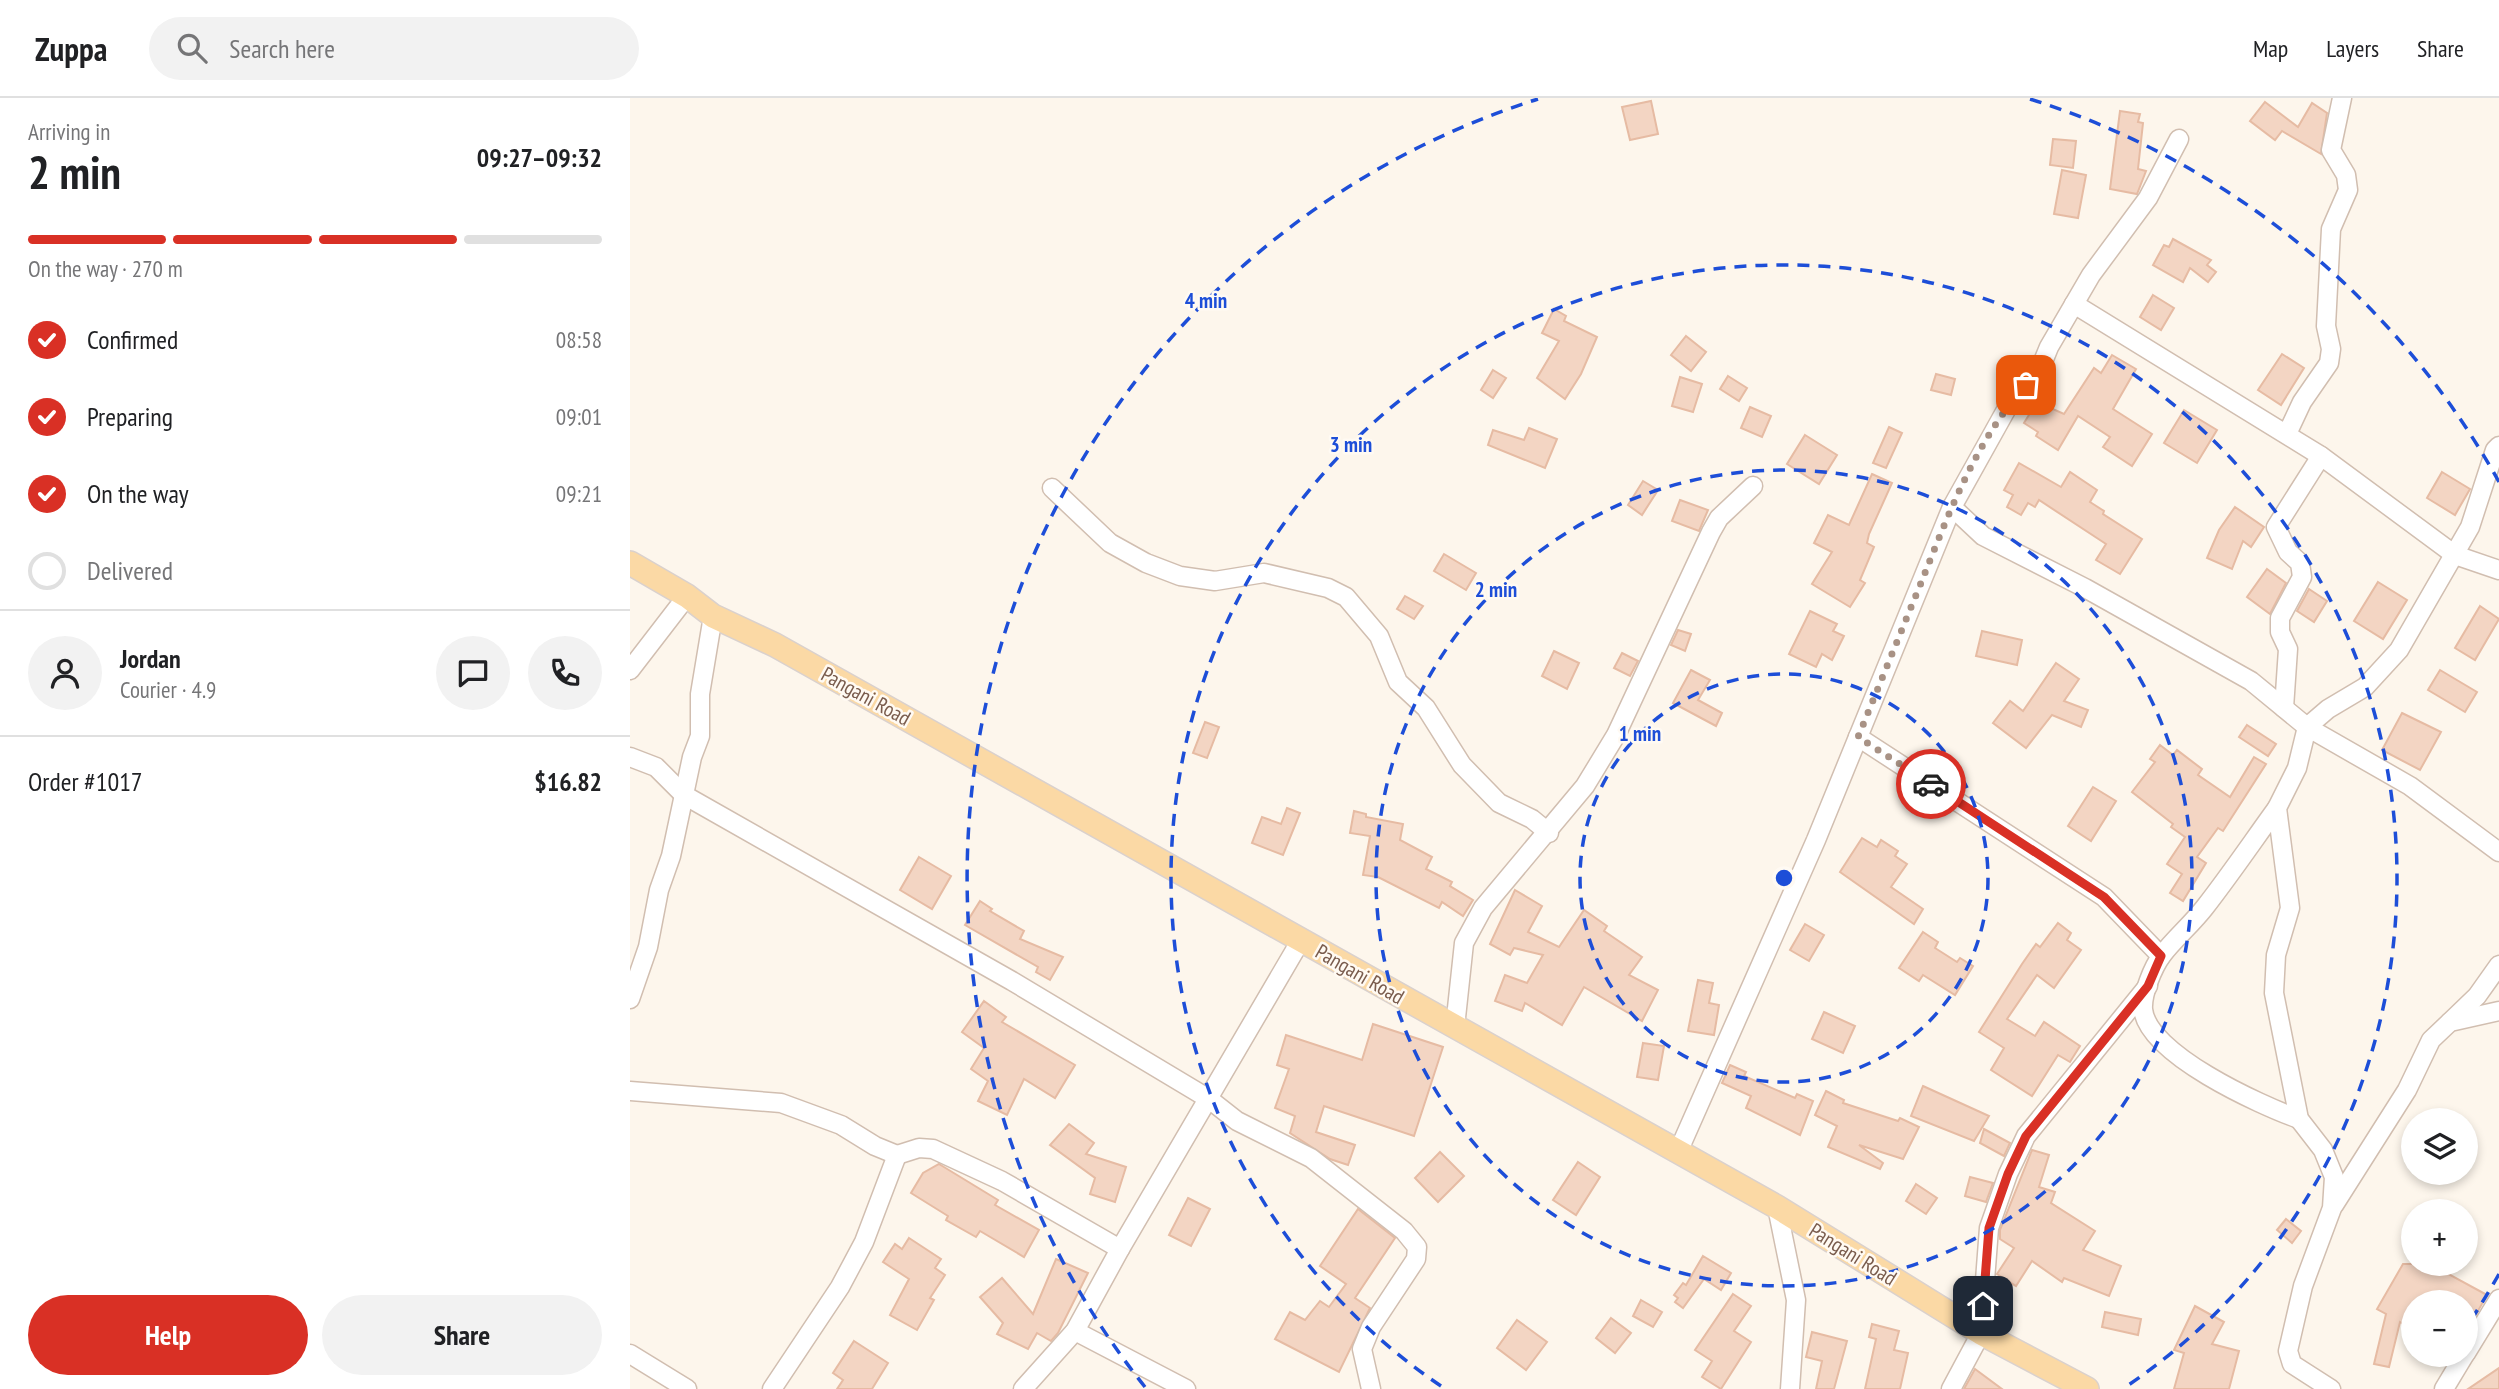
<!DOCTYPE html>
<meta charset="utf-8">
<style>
:root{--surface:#fff;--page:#f2f2f2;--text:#202124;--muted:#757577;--line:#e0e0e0;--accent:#d93025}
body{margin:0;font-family:"PT Sans Narrow",sans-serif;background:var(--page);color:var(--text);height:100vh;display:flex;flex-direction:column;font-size:26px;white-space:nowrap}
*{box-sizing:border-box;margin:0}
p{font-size:23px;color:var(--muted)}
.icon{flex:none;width:38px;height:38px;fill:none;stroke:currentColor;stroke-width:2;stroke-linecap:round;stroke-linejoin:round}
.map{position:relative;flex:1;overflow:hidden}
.sheet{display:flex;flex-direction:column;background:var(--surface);width:630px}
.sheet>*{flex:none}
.controls{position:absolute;left:1771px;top:1010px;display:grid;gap:14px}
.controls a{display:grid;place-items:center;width:77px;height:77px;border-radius:50%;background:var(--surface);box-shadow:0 4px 10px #0003;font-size:35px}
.pin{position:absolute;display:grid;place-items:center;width:60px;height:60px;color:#fff;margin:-30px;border-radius:14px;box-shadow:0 4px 10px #0006}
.courier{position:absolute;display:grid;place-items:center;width:70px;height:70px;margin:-35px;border:5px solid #d93025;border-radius:50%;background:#fff;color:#222;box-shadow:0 2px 9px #0007}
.overview em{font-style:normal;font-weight:800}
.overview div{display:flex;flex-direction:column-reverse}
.overview{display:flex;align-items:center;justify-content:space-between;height:119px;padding:0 28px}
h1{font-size:46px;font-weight:800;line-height:52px}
.bar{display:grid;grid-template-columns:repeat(4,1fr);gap:10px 7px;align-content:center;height:84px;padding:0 28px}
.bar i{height:9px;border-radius:5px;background:var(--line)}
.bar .selected{background:var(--accent)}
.bar p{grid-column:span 4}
.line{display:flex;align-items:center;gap:18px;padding:0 28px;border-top:2px solid var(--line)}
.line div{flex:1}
.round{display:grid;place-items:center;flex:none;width:74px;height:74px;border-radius:37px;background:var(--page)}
ol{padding:0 28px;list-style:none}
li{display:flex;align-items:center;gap:21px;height:77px}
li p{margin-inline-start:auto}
li .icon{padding:7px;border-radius:50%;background:var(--accent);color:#fff;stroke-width:4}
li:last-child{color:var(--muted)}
li i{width:38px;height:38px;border:4px solid var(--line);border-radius:50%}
.button{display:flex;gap:14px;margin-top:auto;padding:14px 28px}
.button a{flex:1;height:80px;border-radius:42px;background:var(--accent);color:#fff;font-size:28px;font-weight:800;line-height:80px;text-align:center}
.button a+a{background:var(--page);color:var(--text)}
header{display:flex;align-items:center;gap:42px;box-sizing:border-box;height:98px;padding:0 35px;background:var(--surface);border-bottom:2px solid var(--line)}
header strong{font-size:33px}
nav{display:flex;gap:38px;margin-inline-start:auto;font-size:24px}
.search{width:490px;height:63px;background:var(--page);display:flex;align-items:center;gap:18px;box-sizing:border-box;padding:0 24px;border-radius:38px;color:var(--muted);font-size:26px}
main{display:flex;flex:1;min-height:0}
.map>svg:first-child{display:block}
</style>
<header>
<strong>Zuppa</strong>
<div class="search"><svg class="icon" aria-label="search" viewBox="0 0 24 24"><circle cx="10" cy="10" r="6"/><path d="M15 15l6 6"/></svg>Search here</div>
<nav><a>Map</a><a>Layers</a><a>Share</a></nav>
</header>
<main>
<section class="sheet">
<div class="overview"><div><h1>2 min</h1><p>Arriving in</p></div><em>09:27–09:32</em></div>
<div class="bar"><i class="selected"></i><i class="selected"></i><i class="selected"></i><i></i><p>On the way · 270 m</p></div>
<ol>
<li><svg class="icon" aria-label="check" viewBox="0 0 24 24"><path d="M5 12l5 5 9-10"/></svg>Confirmed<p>08:58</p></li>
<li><svg class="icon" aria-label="check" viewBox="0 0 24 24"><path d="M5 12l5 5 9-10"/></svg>Preparing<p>09:01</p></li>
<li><svg class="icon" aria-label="check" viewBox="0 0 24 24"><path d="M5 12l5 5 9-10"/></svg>On the way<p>09:21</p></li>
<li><i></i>Delivered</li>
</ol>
<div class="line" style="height:126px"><a class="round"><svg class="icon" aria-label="person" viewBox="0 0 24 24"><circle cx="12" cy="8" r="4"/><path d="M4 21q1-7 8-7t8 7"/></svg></a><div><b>Jordan</b><p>Courier · 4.9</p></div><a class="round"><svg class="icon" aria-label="chat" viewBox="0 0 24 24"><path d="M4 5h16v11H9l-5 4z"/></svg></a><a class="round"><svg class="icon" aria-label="phone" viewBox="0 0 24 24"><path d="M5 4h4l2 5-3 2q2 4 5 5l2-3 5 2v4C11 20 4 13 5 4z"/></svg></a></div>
<div class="line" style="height:91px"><div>Order #1017</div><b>$16.82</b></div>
<div class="button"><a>Help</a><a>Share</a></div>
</section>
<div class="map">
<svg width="1869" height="1291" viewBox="0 0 1869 1291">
<rect width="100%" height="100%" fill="#fdf6ec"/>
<!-- building -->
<g fill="#f3d5c3" stroke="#e6bba3" stroke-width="2">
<path d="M1021,3L1028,36L1000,42L992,9Z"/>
<path d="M1635,4L1668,29L1682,5L1697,15L1691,56L1652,33L1645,42L1620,23Z"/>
<path d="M1490,13L1510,16L1508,24L1513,25L1508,71L1516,73L1507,96L1480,91Z"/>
<path d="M1423,41L1446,43L1443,70L1420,67Z"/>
<path d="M1432,72L1456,77L1448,120L1424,116Z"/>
<path d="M1543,141L1581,162L1577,167L1586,174L1578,184L1560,170L1553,184L1523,167L1534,147L1539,149Z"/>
<path d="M1523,197L1544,210L1531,232L1510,219Z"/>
<path d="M924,211L936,218L934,223L967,239L951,276L935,301L907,280L929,243L912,235Z"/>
<path d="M1056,238L1076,254L1061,273L1041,257Z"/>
<path d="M1652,256L1674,270L1651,307L1628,292Z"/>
<path d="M1482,257L1506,271L1483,311L1522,336L1502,368L1473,349L1480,339L1448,318L1428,352L1406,338L1408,334L1394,325L1407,304L1434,316L1464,270L1471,275Z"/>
<path d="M863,272L876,280L863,300L851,292Z"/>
<path d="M1306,276L1325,281L1321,297L1301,292Z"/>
<path d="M1098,278L1117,290L1109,303L1090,291Z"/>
<path d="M1050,279L1072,286L1063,314L1042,308Z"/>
<path d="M1120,309L1141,318L1132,339L1111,330Z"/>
<path d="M1554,312L1587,332L1567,365L1534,345Z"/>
<path d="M1259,329L1272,335L1256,370L1243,365Z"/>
<path d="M899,330L927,341L915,370L858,347L863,332L894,342Z"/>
<path d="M1175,337L1207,357L1189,386L1157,366Z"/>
<path d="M1389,365L1431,389L1440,374L1467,392L1460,404L1474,413L1473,416L1512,441L1490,476L1466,462L1476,446L1409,402L1405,409L1398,405L1391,417L1377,409L1383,397L1374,392Z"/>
<path d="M1812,374L1840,391L1825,417L1797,400Z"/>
<path d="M1242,376L1262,385L1239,436L1237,445L1244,449L1230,482L1235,485L1220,509L1182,486L1202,454L1184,445L1198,417L1219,427Z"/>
<path d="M1013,383L1028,392L1012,417L998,407Z"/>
<path d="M1050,402L1078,412L1069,433L1042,423Z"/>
<path d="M1605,409L1634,429L1621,449L1613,443L1602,471L1577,460L1589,432Z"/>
<path d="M814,456L846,475L836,492L804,473Z"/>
<path d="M1637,471L1656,485L1640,516L1617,499Z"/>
<path d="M1748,484L1777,502L1753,541L1724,523Z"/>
<path d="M1679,491L1697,503L1684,524L1667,513Z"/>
<path d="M775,498L793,508L784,521L767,511Z"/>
<path d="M1850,508L1869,521L1845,562L1825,550Z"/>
<path d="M1180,513L1207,526L1203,533L1214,538L1202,562L1192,556L1186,569L1159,556Z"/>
<path d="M1048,532L1061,536L1055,553L1041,547Z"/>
<path d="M1352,533L1392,542L1387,567L1346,558Z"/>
<path d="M924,553L949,565L937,591L912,578Z"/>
<path d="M992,555L1008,563L1000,578L984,570Z"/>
<path d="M1426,565L1449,581L1434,603L1458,612L1451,629L1422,617L1396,650L1363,625L1380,603L1393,613Z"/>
<path d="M1061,572L1080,582L1068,602L1092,615L1086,628L1043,605Z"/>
<path d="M1810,572L1847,594L1835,614L1798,592Z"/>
<path d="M1772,615L1811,634L1790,672L1752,652Z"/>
<path d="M575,624L589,629L577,660L563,655Z"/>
<path d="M1617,627L1646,646L1638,658L1609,639Z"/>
<path d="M1530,647L1543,657L1547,652L1572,671L1568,677L1600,699L1624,659L1636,666L1593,733L1588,730L1567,759L1576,765L1553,803L1540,795L1552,776L1537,766L1555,739L1541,729L1543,726L1502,694L1525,664L1520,661Z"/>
<path d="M1463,689L1486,703L1461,743L1438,728Z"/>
<path d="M657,710L670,715L653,757L622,745L632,719L651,726Z"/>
<path d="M724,713L736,716V719L773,726L770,742L802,759L796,771L822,784L820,788L843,802L833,818L812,804L809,810L748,779L733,777L740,738L720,735Z"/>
<path d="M1232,740L1247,749L1251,742L1268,753L1265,758L1277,766L1261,789L1293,811L1284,826L1210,774Z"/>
<path d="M289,759L321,778L302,811L270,792Z"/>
<path d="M885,792L912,808L898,834L929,849L954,812L977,828L974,833L1012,859L999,877L1028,892L1012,923L954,889L932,927L895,905L892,913L865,903L875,877L897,885L913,857L884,850L880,857L860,846Z"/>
<path d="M350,803L362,811L360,813L394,833L390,841L433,859L420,882L406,874L408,869L335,827Z"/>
<path d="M1428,825L1441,835L1437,842L1451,852L1424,890L1407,877L1377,921L1405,938L1414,924L1450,948L1440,964L1428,957L1402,998L1361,972L1374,950L1349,934L1392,866L1406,846L1410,849Z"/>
<path d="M1175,826L1194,837L1179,863L1160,852Z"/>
<path d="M1293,834L1308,844L1305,850L1327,864L1330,860L1343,868L1325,897L1293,877L1289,883L1269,870Z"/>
<path d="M1068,882L1083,885L1079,905L1089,907L1084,937L1058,933Z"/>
<path d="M354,903L376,919L372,924L445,967L425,1000L394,981L377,1017L348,1003L358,983L341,971L354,950L332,934Z"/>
<path d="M1194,914L1225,928L1213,955L1182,941Z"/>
<path d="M743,926L813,949L784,1038L694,1008L686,1034L725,1047L718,1067L700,1061L660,1035L665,1018L645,1010L659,971L647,967L656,937L732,962Z"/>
<path d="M1013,945L1034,948L1028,982L1007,979Z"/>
<path d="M1100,967L1116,974L1114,978L1165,1000L1167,996L1183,1003L1170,1037L1116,1010L1121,998L1092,985Z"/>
<path d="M1293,988L1359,1018L1344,1043L1281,1018Z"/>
<path d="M1196,993L1214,1002L1213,1005L1268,1023L1270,1020L1289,1029L1273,1061L1229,1047L1253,1065L1250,1071L1198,1049L1207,1028L1185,1017Z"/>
<path d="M439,1026L464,1045L456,1056L496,1069L485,1104L460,1096L465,1080L420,1047Z"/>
<path d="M1354,1031L1380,1045L1374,1058L1350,1045Z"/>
<path d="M1402,1052L1419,1057L1409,1089L1425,1094L1421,1105L1465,1133L1453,1152L1491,1168L1479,1198L1434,1180L1432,1184L1402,1163L1386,1188L1367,1176L1384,1150L1370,1141V1132Z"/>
<path d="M810,1054L834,1078L808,1104L785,1080Z"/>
<path d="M948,1064L970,1079L946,1117L923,1102Z"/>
<path d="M309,1066L368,1102L365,1107L409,1132L394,1159L350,1133L346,1139L316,1122L318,1118L281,1095L293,1075Z"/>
<path d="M1340,1079L1363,1085L1356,1104L1335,1098Z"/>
<path d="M1286,1086L1307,1100L1296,1116L1276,1103Z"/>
<path d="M558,1100L580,1111L561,1148L539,1137Z"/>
<path d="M728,1111L765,1140L725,1200L740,1210L709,1274L645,1241L660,1214L675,1222L690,1203L699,1209L716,1186L690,1168Z"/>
<path d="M1656,1121L1671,1133L1662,1145L1647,1132Z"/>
<path d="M279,1140L311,1161L305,1170L315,1177L300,1200L304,1202L287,1232L260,1217L279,1181L253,1164L265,1146L272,1151Z"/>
<path d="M1073,1158L1101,1175L1091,1192L1074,1181L1053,1210L1045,1204L1048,1200L1044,1197L1053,1185L1056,1187Z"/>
<path d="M426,1161L458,1175L428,1235L421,1243L407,1235L398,1251L367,1236L373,1225L350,1199L372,1180L403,1216Z"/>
<path d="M1773,1166H1800L1857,1197L1836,1234V1204H1783V1232L1770,1224L1759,1269L1744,1266L1756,1216L1747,1211Z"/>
<path d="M1103,1196L1121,1208L1104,1233L1121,1244L1091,1291L1072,1279L1082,1263L1065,1252Z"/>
<path d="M1011,1202L1032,1214L1023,1229L1003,1218Z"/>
<path d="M1565,1208L1594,1224L1582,1246L1609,1253L1599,1291H1544L1554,1255L1544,1252Z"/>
<path d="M1475,1214L1511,1221L1508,1237L1472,1229Z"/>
<path d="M981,1220L1001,1235L985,1255L966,1240Z"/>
<path d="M887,1222L917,1244L896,1272L867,1250Z"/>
<path d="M1242,1226L1269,1233L1264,1252L1278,1255L1270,1291H1235L1246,1241L1239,1239Z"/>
<path d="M1182,1234L1217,1243L1204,1291H1186L1192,1263L1176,1259Z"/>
<path d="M224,1243L258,1265L242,1291H207L213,1282L203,1275Z"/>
<path d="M1869,1270V1291H1838Z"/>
<path d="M1345,1271L1372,1291H1334Z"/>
</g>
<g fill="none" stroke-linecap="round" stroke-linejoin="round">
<defs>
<g id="minor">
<path d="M1549,41L1518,100L1461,177L1419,249L1410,271L1381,303L1322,409L1353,438L1455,490L1621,583L1677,629L1780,688L1869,754"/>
<path d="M1444,206L1691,358L1825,457L1869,472"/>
<path d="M1657,336L1672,304L1699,265L1701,251L1696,228L1701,131L1718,92L1716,77L1701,52L1712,0"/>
<path d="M422,390L480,445L516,465L550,478L585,483L634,475L698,490L716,499L749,538L768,584L796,610L832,667L869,705L902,721L919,735"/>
<path d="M0,572L57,498"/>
<path d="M1654,610L1658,551L1650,534V520L1672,479L1670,465L1658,454L1646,429L1691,358"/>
<path d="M1228,639L1474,799L1531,858"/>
<path d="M0,659L26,669L54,697L382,883L579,1001L607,1023L681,1060L774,1133L787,1149L786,1161L741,1229L732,1251L741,1291"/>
<path d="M1647,710C1623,743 1600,777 1575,809C1562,826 1545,840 1532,857C1523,869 1512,896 1513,911C1517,956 1630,1007 1669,1021"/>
<path d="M0,901L18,849L29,792L41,758L62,659L70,638V596L83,518"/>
<path d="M1820,924L1847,898L1869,867"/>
<path d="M825,929L834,845L853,810L955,688L986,637L1081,434L1089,420L1123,388"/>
<path d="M0,993L151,1005L211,1027L245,1048L267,1057L289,1050L303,1051L372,1083L490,1151"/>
<path d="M1048,1054L1186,742L1322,409"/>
<path d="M1704,1107L1777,992L1801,942L1820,924L1869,913"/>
<path d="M1147,1109L1166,1202L1160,1291"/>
<path d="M445,1233L556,1291"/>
<path d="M1836,1255L1869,1201"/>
<path d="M0,1256L57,1291"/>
<path d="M142,1291L210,1189L234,1144L267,1057"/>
<path d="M393,1291L445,1233L490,1151L671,842"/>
<path d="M1321,1291L1351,1235L1359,1130L1378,1076L1396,1038L1518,888"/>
<path d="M1701,1291L1662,1266L1658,1253L1673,1188L1702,1110L1704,1079L1693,1052L1669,1021L1644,895L1646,857L1660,810L1647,710L1667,670L1677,629L1698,611L1735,589L1769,552L1840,429L1865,352L1869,348"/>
<path d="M1814,1291L1835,1256"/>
</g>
<path id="major" d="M0,465L57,498L83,518L145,547L1147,1109L1351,1235L1457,1291"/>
</defs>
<!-- minor casing -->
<use href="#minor" stroke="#d1beb0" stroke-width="21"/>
<!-- major casing -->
<use href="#major" stroke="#dad1cd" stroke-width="26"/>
<!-- minor -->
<use href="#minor" stroke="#fff" stroke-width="18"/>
<!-- major -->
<use href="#major" stroke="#fbd9a5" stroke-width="23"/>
</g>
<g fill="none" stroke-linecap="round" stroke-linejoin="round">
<!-- done -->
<path stroke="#a89285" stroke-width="7" stroke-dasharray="0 12.6" d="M1301,686L1228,639C1249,588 1270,536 1291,485C1318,417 1346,342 1396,287"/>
<!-- route -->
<path stroke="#d93025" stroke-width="9" d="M1301,686L1474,799L1531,858L1518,888L1396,1038L1378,1076L1359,1130L1353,1208"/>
</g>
<!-- distance rings -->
<g fill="none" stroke="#1d4ed8" stroke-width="3.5" stroke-dasharray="12 9">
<circle cx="1154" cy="780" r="204"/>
<circle cx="1154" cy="780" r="408"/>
<path d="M811 1288A613 613 0 1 1 1497 1288"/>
<path d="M1869 1176A817 817 0 0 1 1839 1225M515 1289A817 817 0 0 1 908 1M1400 1A817 817 0 0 1 1869 384"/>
</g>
<g text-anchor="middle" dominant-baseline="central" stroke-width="5" stroke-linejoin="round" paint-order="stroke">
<!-- street labels -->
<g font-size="21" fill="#7a5c4d" stroke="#fffaf3">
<text transform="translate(236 598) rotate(29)">Pangani Road</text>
<text transform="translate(730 876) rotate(30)">Pangani Road</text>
<text transform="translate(1223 1156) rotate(32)">Pangani Road</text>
</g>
</g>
<circle cx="1154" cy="780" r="10" fill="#1d4ed8" stroke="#fffaf3" stroke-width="3.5"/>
<g font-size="21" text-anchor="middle" font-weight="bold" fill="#1d4ed8" stroke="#fffaf3" stroke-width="5" stroke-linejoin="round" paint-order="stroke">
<text x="576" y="210">4 min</text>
<text x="721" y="354">3 min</text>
<text x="866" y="499">2 min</text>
<text x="1010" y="643">1 min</text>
</g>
</svg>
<div class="controls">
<a><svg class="icon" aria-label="layers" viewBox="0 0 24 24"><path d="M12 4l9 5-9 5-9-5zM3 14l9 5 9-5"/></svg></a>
<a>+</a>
<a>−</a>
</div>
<div class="pin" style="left:1396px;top:287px;background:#ea580c"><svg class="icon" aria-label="bag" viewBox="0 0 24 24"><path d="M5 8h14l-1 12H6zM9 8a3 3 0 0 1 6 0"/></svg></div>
<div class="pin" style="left:1353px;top:1208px;background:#1f2937"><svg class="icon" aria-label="home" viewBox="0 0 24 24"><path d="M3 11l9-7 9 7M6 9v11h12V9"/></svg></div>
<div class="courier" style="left:1301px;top:686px"><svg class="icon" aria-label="car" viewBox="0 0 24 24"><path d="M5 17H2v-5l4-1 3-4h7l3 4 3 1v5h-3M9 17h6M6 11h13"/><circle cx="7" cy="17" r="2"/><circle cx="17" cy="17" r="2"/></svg></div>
</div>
</main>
